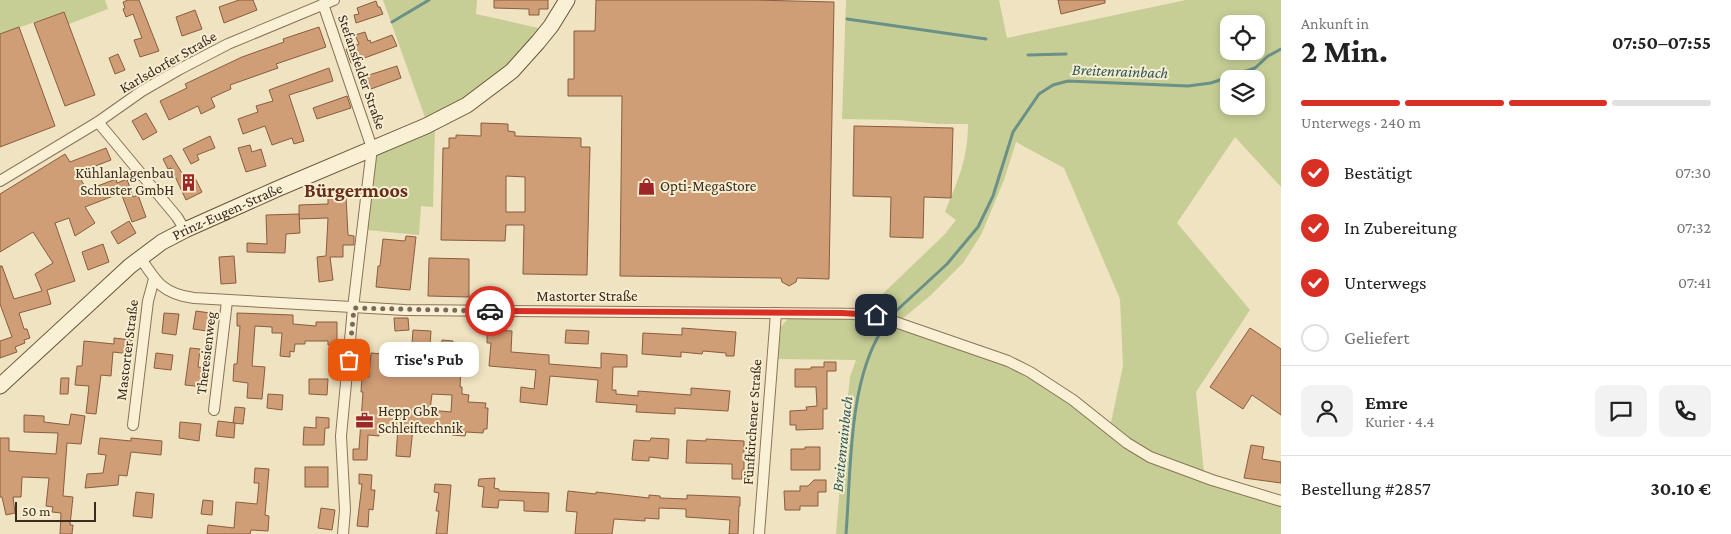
<!DOCTYPE html>
<html lang="de">
<meta charset="utf-8">
<style>
:root{--surface:#fff;--page:#f2f2f2;--text:#222;--muted:#767676;--line:#e0e0e0;--accent:#d93025}
body{margin:0;font-family:"Crimson Pro",serif;background:var(--page);color:var(--text);height:100vh;display:flex;flex-direction:column;font-size:19px;white-space:nowrap}
*{box-sizing:border-box;margin:0}
p{font-size:16px;color:var(--muted)}
.icon{flex:none;width:28px;height:28px;fill:none;stroke:currentColor;stroke-width:2;stroke-linecap:round;stroke-linejoin:round}
.map{position:relative;flex:1;overflow:hidden}
.side{display:flex;flex-direction:column;background:var(--surface);width:450px}
.side>*{flex:none}
.fabs{position:absolute;left:1220px;top:15px;display:grid;gap:10px}
.fabs a{display:grid;place-items:center;width:45px;height:45px;border-radius:10px;background:var(--surface);box-shadow:0 2px 8px #0003;font-size:25px}
.scale{position:absolute;left:15px;bottom:12px;width:81px;box-sizing:border-box;padding-left:5px;border:2px solid #392b1d;border-top:0;font-size:14px;line-height:18px;white-space:nowrap;color:#392b1d;-webkit-text-stroke:4px #f7edd1;paint-order:stroke}
.pin{position:absolute;display:grid;place-items:center;width:42px;height:42px;color:#fff;margin:-21px;border-radius:10px;box-shadow:0 2px 8px #0006}
.courier{position:absolute;display:grid;place-items:center;width:50px;height:50px;margin:-25px;border:4px solid #d93025;border-radius:50%;background:#fff;color:#222;box-shadow:0 1px 6px #0007}
.bubble{position:absolute;height:35px;border-radius:10px;background:var(--surface);box-shadow:0 2px 8px #0003;font-size:16px;font-weight:700;line-height:35px;text-align:center}
.headline em{font-style:normal;font-weight:700}
.headline div{display:flex;flex-direction:column-reverse}
.headline{display:flex;align-items:center;justify-content:space-between;height:85px;padding:0 20px}
h1{font-size:32px;font-weight:700;line-height:38px}
.bar{display:grid;grid-template-columns:repeat(4,1fr);gap:8px 5px;align-content:center;height:60px;padding:0 20px}
.bar i{height:6px;border-radius:4px;background:var(--line)}
.bar .selected{background:var(--accent)}
.bar p{grid-column:span 4}
.line{display:flex;align-items:center;gap:12px;padding:0 20px;border-top:1px solid var(--line)}
.line div{flex:1}
.round{display:grid;place-items:center;flex:none;width:52px;height:52px;border-radius:10px;background:var(--page)}
ol{padding:0 20px;list-style:none}
li{display:flex;align-items:center;gap:15px;height:55px}
li p{margin-inline-start:auto}
li .icon{padding:5px;border-radius:50%;background:var(--accent);color:#fff;stroke-width:4}
li:last-child{color:var(--muted)}
li i{width:28px;height:28px;border:2px solid var(--line);border-radius:50%}
main{display:flex;flex:1;min-height:0}
.map>svg:first-child{display:block}
</style>
<main>
<div class="map">
<svg width="1281" height="534" viewBox="0 0 1281 534">
<rect width="100%" height="100%" fill="#efe3c1"/>
<!-- green -->
<g fill="#c6ce95" fill-rule="evenodd">
<path d="M0,0H105L108,9L69,24L64,12L0,34Z"/>
<path d="M383,0H477L476,14L543,29L520,54L480,90L426,120Z"/>
<path d="M846,0H999L1007,38L1186,0H1281V187L1235,137L1177,223L1250,310L1196,392L1204,473C1169,460 1141,449 1110,427L1123,366L1120,299L1064,168L1016,142L1004,180L981,235L963,263L931,295L901,320L867,309L944,235L956,220L945,212C958,180 968,159 968,124H939L899,120L842,119ZM1229,24H1256V51H1229ZM1229,79H1256V106H1229Z"/>
<path d="M435,128L433,207L421,206L419,235L367,230L375,161L378,153Z"/>
<path d="M790,316L870,318L1008,366L1047,386L1127,448L1281,504V534H836L846,414L850,377L856,360L778,359L781,327Z"/>
</g>
<g fill="none" stroke-linecap="round" stroke-linejoin="round">
<!-- stream -->
<g stroke="#6b9088" stroke-width="3">
<path d="M847,19L986,39"/>
<path d="M392,22L429,0"/>
<path d="M1028,55L1066,54"/>
<path d="M895,312L947,264L978,227L993,196L1013,132L1039,94L1053,85L1068,81L1188,86L1211,83L1255,68L1268,56L1281,49"/>
<path d="M846,534C851,472 848,383 882,330"/>
</g>
</g>
<!-- building -->
<g fill="#cf9d76" stroke="#8a5d3d" fill-rule="evenodd">
<path d="M128,0H139L159,51L140,57L134,40L142,38L133,14L126,17L123,9L125,8L123,2Z"/>
<path d="M239,0H253L257,10L224,23L219,7Z"/>
<path d="M494,0H548V9H539V15H529V9L494,8Z"/>
<path d="M596,0H754L834,2L829,279L797,278L796,282L789,286L782,282L781,278L620,276L622,96H568V79H574V31H595Z"/>
<path d="M1058,0H1105V3L1061,14Z"/>
<path d="M376,1L378,7H380L383,14L356,23L354,15L359,14L357,8Z"/>
<path d="M195,10L202,29L182,36L176,17Z"/>
<path d="M64,12L95,95L65,106L34,23Z"/>
<path d="M19,27L55,126L0,147V34Z"/>
<path d="M319,27L326,47L276,64L278,68L230,85L231,89L211,98L215,107L201,114L198,106L169,120L160,101L187,88L185,84L242,57L284,42L283,39Z"/>
<path d="M365,32L368,41L370,40L371,43L392,35L397,46L351,63L346,49L359,44L355,35Z"/>
<path d="M118,54L125,70L115,74L109,58Z"/>
<path d="M397,66L401,78L371,89L366,76Z"/>
<path d="M329,68L333,81L289,95L304,141L294,144L292,138L272,145L265,126L243,134L238,119L258,112L256,106L273,101L269,90Z"/>
<path d="M347,96L351,108L317,119L313,108Z"/>
<path d="M146,113L157,132L143,140L132,121Z"/>
<path d="M481,123L508,124V131L515,132V136L581,138V147H590L587,275L523,274L524,225H506L505,241L441,240L443,148H449V138H456V135L481,136ZM506,176L525,177V212H506Z"/>
<path d="M854,126L953,128L951,198L924,197L923,238L890,237L891,197L853,196Z"/>
<path d="M210,136L215,148L197,155L199,160L191,164L183,149Z"/>
<path d="M250,145L252,152L261,149L266,166L246,172L238,148Z"/>
<path d="M106,148L111,160L77,173L87,190L116,179L117,183L127,179L133,197L138,195L146,217L132,222L121,193L85,207L95,223L75,236L69,218L55,223L75,281L47,290L51,304L19,313L24,329H27L30,338L24,340L25,343L15,347L17,352L0,358V341L12,337L0,304V266H2L14,299L42,291L35,274L53,263L33,232L0,252V194L65,154L70,162Z"/>
<path d="M171,155L185,178L193,174L202,192L186,200L171,168L168,169L163,159Z"/>
<path d="M346,196L348,235L354,236V245H343V257H330L333,280L319,282L317,257L326,256L328,218L299,219V205L328,204V197Z"/>
<path d="M299,214L300,233L286,234L285,253L247,252V243L267,244L266,215Z"/>
<path d="M129,221L136,233L118,244L111,232Z"/>
<path d="M406,236L416,237L410,290L376,287L378,266H380L383,239L405,241Z"/>
<path d="M103,244L109,262L88,270L82,252Z"/>
<path d="M234,256L236,283L221,284L219,257Z"/>
<path d="M429,258L469,259V297L428,296Z"/>
<path d="M196,311L210,313L207,331L193,329Z"/>
<path d="M164,313L179,314L176,335L162,333Z"/>
<path d="M237,313L293,315V324L316,326V322H337V345H328V341H305V344H295L294,352L290,351V357L280,356L282,333H272V327L255,326L252,366L265,367L262,399L247,398L248,383L233,381L234,364H237L240,326H237Z"/>
<path d="M394,318H408L409,330L395,331Z"/>
<path d="M682,328L736,332L734,356H726V353L703,351L702,354L681,352V357L642,354L643,333L682,335Z"/>
<path d="M1250,328L1281,349V415L1252,395L1243,409L1210,387Z"/>
<path d="M413,330L431,331L430,345L412,344Z"/>
<path d="M487,330L512,331L511,352L549,355V364L601,368V353L627,355V367H613L612,390H616V394L638,396V391L691,395V388L730,391L728,411L675,408V414L636,412L637,405L596,402L598,380L550,376L547,405L520,402L521,387L534,389L536,370L489,366L491,343H487Z"/>
<path d="M566,330L589,331L588,344L565,343Z"/>
<path d="M114,338L132,340L130,354L113,352L111,376L101,375L96,414L86,413L89,386L75,385L77,366H82L84,341L114,344Z"/>
<path d="M442,340L453,341V353H467L466,366H461L460,387H462V394L469,395L468,402L486,403L485,408H488L487,429H484L483,433L466,432L465,436L452,435V432L413,428L410,457L396,456L398,427L379,426V436L368,435L367,460H353V449H359L363,392H361L362,376L369,377L371,353L395,355L394,364L441,367ZM432,394L452,395L451,412L430,410Z"/>
<path d="M190,348L200,349L198,367L207,368L205,387L185,385Z"/>
<path d="M156,353L173,355L171,370L154,368Z"/>
<path d="M824,362H836V371H827V409H823V429L796,430V425H790V411L807,410L806,407L817,406L816,387H795V369H811V367H824Z"/>
<path d="M61,378H69L68,394H60Z"/>
<path d="M309,379H328L327,395L309,394Z"/>
<path d="M268,394L283,395L282,410L267,408Z"/>
<path d="M235,407L245,408L243,424L233,423Z"/>
<path d="M71,414L85,416L81,444L67,443L63,496L73,497L70,525H73L72,534H60L61,513L52,512L53,507L46,506L49,478L22,477L21,497H13L15,513L6,515L2,497H0V438H9V451L56,454L58,433L24,432V415L44,416V422L69,425Z"/>
<path d="M316,417L329,418V428H325L324,445H303L304,427L316,428Z"/>
<path d="M218,421L235,423L234,438L216,436Z"/>
<path d="M180,422L201,424L199,441L179,438Z"/>
<path d="M100,438L131,441V438L162,441L161,455L131,452L127,476L119,475L118,485L85,488L87,474L103,473L106,455L98,454Z"/>
<path d="M651,438L669,439L668,459L649,457V461L632,460L634,440L650,441Z"/>
<path d="M706,439L744,441V470H742V479H732V464L686,463L687,440L706,441Z"/>
<path d="M1251,445L1264,447L1262,459L1281,462V483L1244,478Z"/>
<path d="M805,447H820V470H791V449H805Z"/>
<rect x="305" y="467" width="23" height="20"/>
<path d="M255,468L269,469L265,515L269,516L268,531L251,530L250,534H207L208,525L234,528L236,502L257,504L259,483H254Z"/>
<path d="M359,474L372,475L371,490H375L373,510L369,509L368,527L357,526L362,484H359Z"/>
<path d="M495,478L494,488L499,489V491L549,493L548,512L524,511V501L499,500L498,508L482,507L484,487L478,486L479,479Z"/>
<path d="M814,480H826V492H818V506H800V510H785L784,491H800V486H808Z"/>
<path d="M435,484L451,485L447,534H436L439,511H436L439,493L434,492Z"/>
<path d="M568,491L596,494V492L649,498V495L660,496V498L687,499V495L740,497V506H739L738,534H729L730,520L686,517V509L659,508V519L645,518V521L614,519L612,534H575L577,512L566,511Z"/>
<path d="M136,492L154,494L152,518L133,516Z"/>
<path d="M203,500L213,501L212,515L201,514Z"/>
<path d="M321,508L335,510L332,530L318,528Z"/>
</g>
<g fill="none" stroke-linecap="round" stroke-linejoin="round">
<defs>
<g id="street">
<path d="M323,4L372,148L353,308L341,436L345,510L343,534"/>
<path d="M98,122L177,217L185,230"/>
<path d="M0,181L98,122L142,91L180,69L228,44L334,0"/>
<path d="M140,257C156,282 163,294 194,298L405,310L872,314L1008,361L1030,372L1073,400L1127,443L1150,457L1212,480L1281,501"/>
<path d="M214,410L227,301"/>
<path d="M133,425L148,301L154,279"/>
<path d="M759,534L776,313"/>
</g>
<g id="secondary">
<path id="s1" d="M0,386L130,266L162,242L185,230L277,189L426,126L467,105L512,71L538,42L551,26L567,0"/>
</g>
</defs>
<!-- street casing -->
<use href="#street" stroke="#8a7458" stroke-width="12"/>
<!-- secondary casing -->
<use href="#secondary" stroke="#6b553b" stroke-width="17"/>
<!-- street -->
<use href="#street" stroke="#faf0d5" stroke-width="10"/>
<!-- secondary -->
<use href="#secondary" stroke="#faf0d5" stroke-width="15"/>
</g>
<g fill="none" stroke-linecap="round" stroke-linejoin="round">
<!-- done -->
<path stroke="#796b56" stroke-width="5" stroke-dasharray="0 9" d="M349,360L354,308L490,311"/>
<!-- route -->
<path stroke="#d93025" stroke-width="6" d="M490,311L842,313L876,315"/>
</g>
<!-- icons -->
<defs>
<symbol id="building-bare" viewBox="-9 -9 18 18"><path d="M-4-6H4V6H1V3H-1V6H-4ZM-2.5-4.3h1.7v1.8h-1.7ZM.8-4.3h1.7v1.8H.8ZM-2.5-1h1.7V.8h-1.7ZM.8-1h1.7V.8H.8Z" fill="#9b2826" stroke="#f7edd1" stroke-width="2.5" paint-order="stroke"/></symbol>
<symbol id="shop-bare" viewBox="-9 -9 18 18"><path d="M-5-2.5h2.3a2.7 3.5 0 0 1 5.4 0H5L5.5 6h-11ZM-1.5-2.5h3a1.5 2.3 0 0 0-3 0Z" fill="#9b2826" stroke="#f7edd1" stroke-width="2.5" paint-order="stroke"/></symbol>
<symbol id="office-bare" viewBox="-9 -9 18 18"><path d="M-6-3h4V-5.5h4V-3h4V5H-6ZM-1-4.5V-3h2v-1.5ZM-6 0V1H6V0Z" fill="#9b2826" stroke="#f7edd1" stroke-width="2.5" paint-order="stroke"/></symbol>
</defs>
<g fill-rule="evenodd">
<use href="#building-bare" x="176" y="170" width="25" height="25"/>
<use href="#shop-bare" x="634" y="174" width="25" height="25"/>
<use href="#office-bare" x="352" y="408" width="25" height="25"/>
</g>
<g text-anchor="middle" dominant-baseline="central" stroke-width="4" stroke-linejoin="round" paint-order="stroke">
<!-- street labels -->
<g font-size="15" fill="#392b1d" stroke="#f7edd1">
<text transform="translate(168 62) rotate(-30)">Karlsdorfer Straße</text>
<text transform="translate(362 72) rotate(71)">Stefansfelder Straße</text>
<text stroke="none"><textPath href="#s1" startOffset="289">Prinz-Eugen-Straße</textPath></text>
<text x="587" y="296">Mastorter Straße</text>
<text transform="translate(127 350) rotate(-83)">Mastorter Straße</text>
<text transform="translate(206 353) rotate(-83)">Theresienweg</text>
<text transform="translate(752 422) rotate(-86)">Fünfkirchener Straße</text>
</g>
<!-- poi labels -->
<g font-size="15" fill="#392b1d" stroke="#f7edd1" text-anchor="start">
<text x="174" y="173" text-anchor="end">Kühlanlagenbau<tspan x="174" dy="17">Schuster GmbH</tspan></text>
<text x="660" y="186">Opti-MegaStore</text>
<text x="378" y="411">Hepp GbR<tspan x="378" dy="17">Schleiftechnik</tspan></text>
</g>
<!-- water labels -->
<g font-size="16" font-style="italic" fill="#2b5957" stroke="#f7edd1">
<text transform="translate(1120 71) rotate(2)">Breitenrainbach</text>
<text transform="translate(842 444) rotate(-84)">Breitenrainbach</text>
</g>
<!-- district labels -->
<g font-size="20" font-weight="bold" fill="#672d1b" stroke="#f7edd1">
<text x="356" y="190">Bürgermoos</text>
</g>
</g>
</svg>
<div class="fabs">
<a><svg class="icon" aria-label="locate" viewBox="0 0 24 24"><circle cx="12" cy="12" r="6"/><path d="M12 2v4M12 18v4M2 12h4M18 12h4"/></svg></a>
<a><svg class="icon" aria-label="layers" viewBox="0 0 24 24"><path d="M12 4l9 5-9 5-9-5zM3 14l9 5 9-5"/></svg></a>
</div>
<div class="scale">50 m</div>
<div class="pin" style="left:349px;top:360px;background:#ea580c"><svg class="icon" aria-label="bag" viewBox="0 0 24 24"><path d="M5 8h14l-1 12H6zM9 8a3 3 0 0 1 6 0"/></svg></div>
<div class="pin" style="left:876px;top:315px;background:#1f2937"><svg class="icon" aria-label="home" viewBox="0 0 24 24"><path d="M3 11l9-7 9 7M6 9v11h12V9"/></svg></div>
<div class="courier" style="left:490px;top:311px"><svg class="icon" aria-label="car" viewBox="0 0 24 24"><path d="M5 17H2v-5l4-1 3-4h7l3 4 3 1v5h-3M9 17h6M6 11h13"/><circle cx="7" cy="17" r="2"/><circle cx="17" cy="17" r="2"/></svg></div>
<div class="bubble" style="left:379px;top:342px;width:100px">Tise's Pub</div>
</div>
<section class="side">
<div class="headline"><div><h1>2 Min.</h1><p>Ankunft in</p></div><em>07:50–07:55</em></div>
<div class="bar"><i class="selected"></i><i class="selected"></i><i class="selected"></i><i></i><p>Unterwegs · 240 m</p></div>
<ol>
<li><svg class="icon" aria-label="check" viewBox="0 0 24 24"><path d="M5 12l5 5 9-10"/></svg>Bestätigt<p>07:30</p></li>
<li><svg class="icon" aria-label="check" viewBox="0 0 24 24"><path d="M5 12l5 5 9-10"/></svg>In Zubereitung<p>07:32</p></li>
<li><svg class="icon" aria-label="check" viewBox="0 0 24 24"><path d="M5 12l5 5 9-10"/></svg>Unterwegs<p>07:41</p></li>
<li><i></i>Geliefert</li>
</ol>
<div class="line" style="height:90px"><a class="round"><svg class="icon" aria-label="person" viewBox="0 0 24 24"><circle cx="12" cy="8" r="4"/><path d="M4 21q1-7 8-7t8 7"/></svg></a><div><b>Emre</b><p>Kurier · 4.4</p></div><a class="round"><svg class="icon" aria-label="chat" viewBox="0 0 24 24"><path d="M4 5h16v11H9l-5 4z"/></svg></a><a class="round"><svg class="icon" aria-label="phone" viewBox="0 0 24 24"><path d="M5 4h4l2 5-3 2q2 4 5 5l2-3 5 2v4C11 20 4 13 5 4z"/></svg></a></div>
<div class="line" style="height:65px"><div>Bestellung #2857</div><b>30.10 €</b></div>
</section>
</main>
